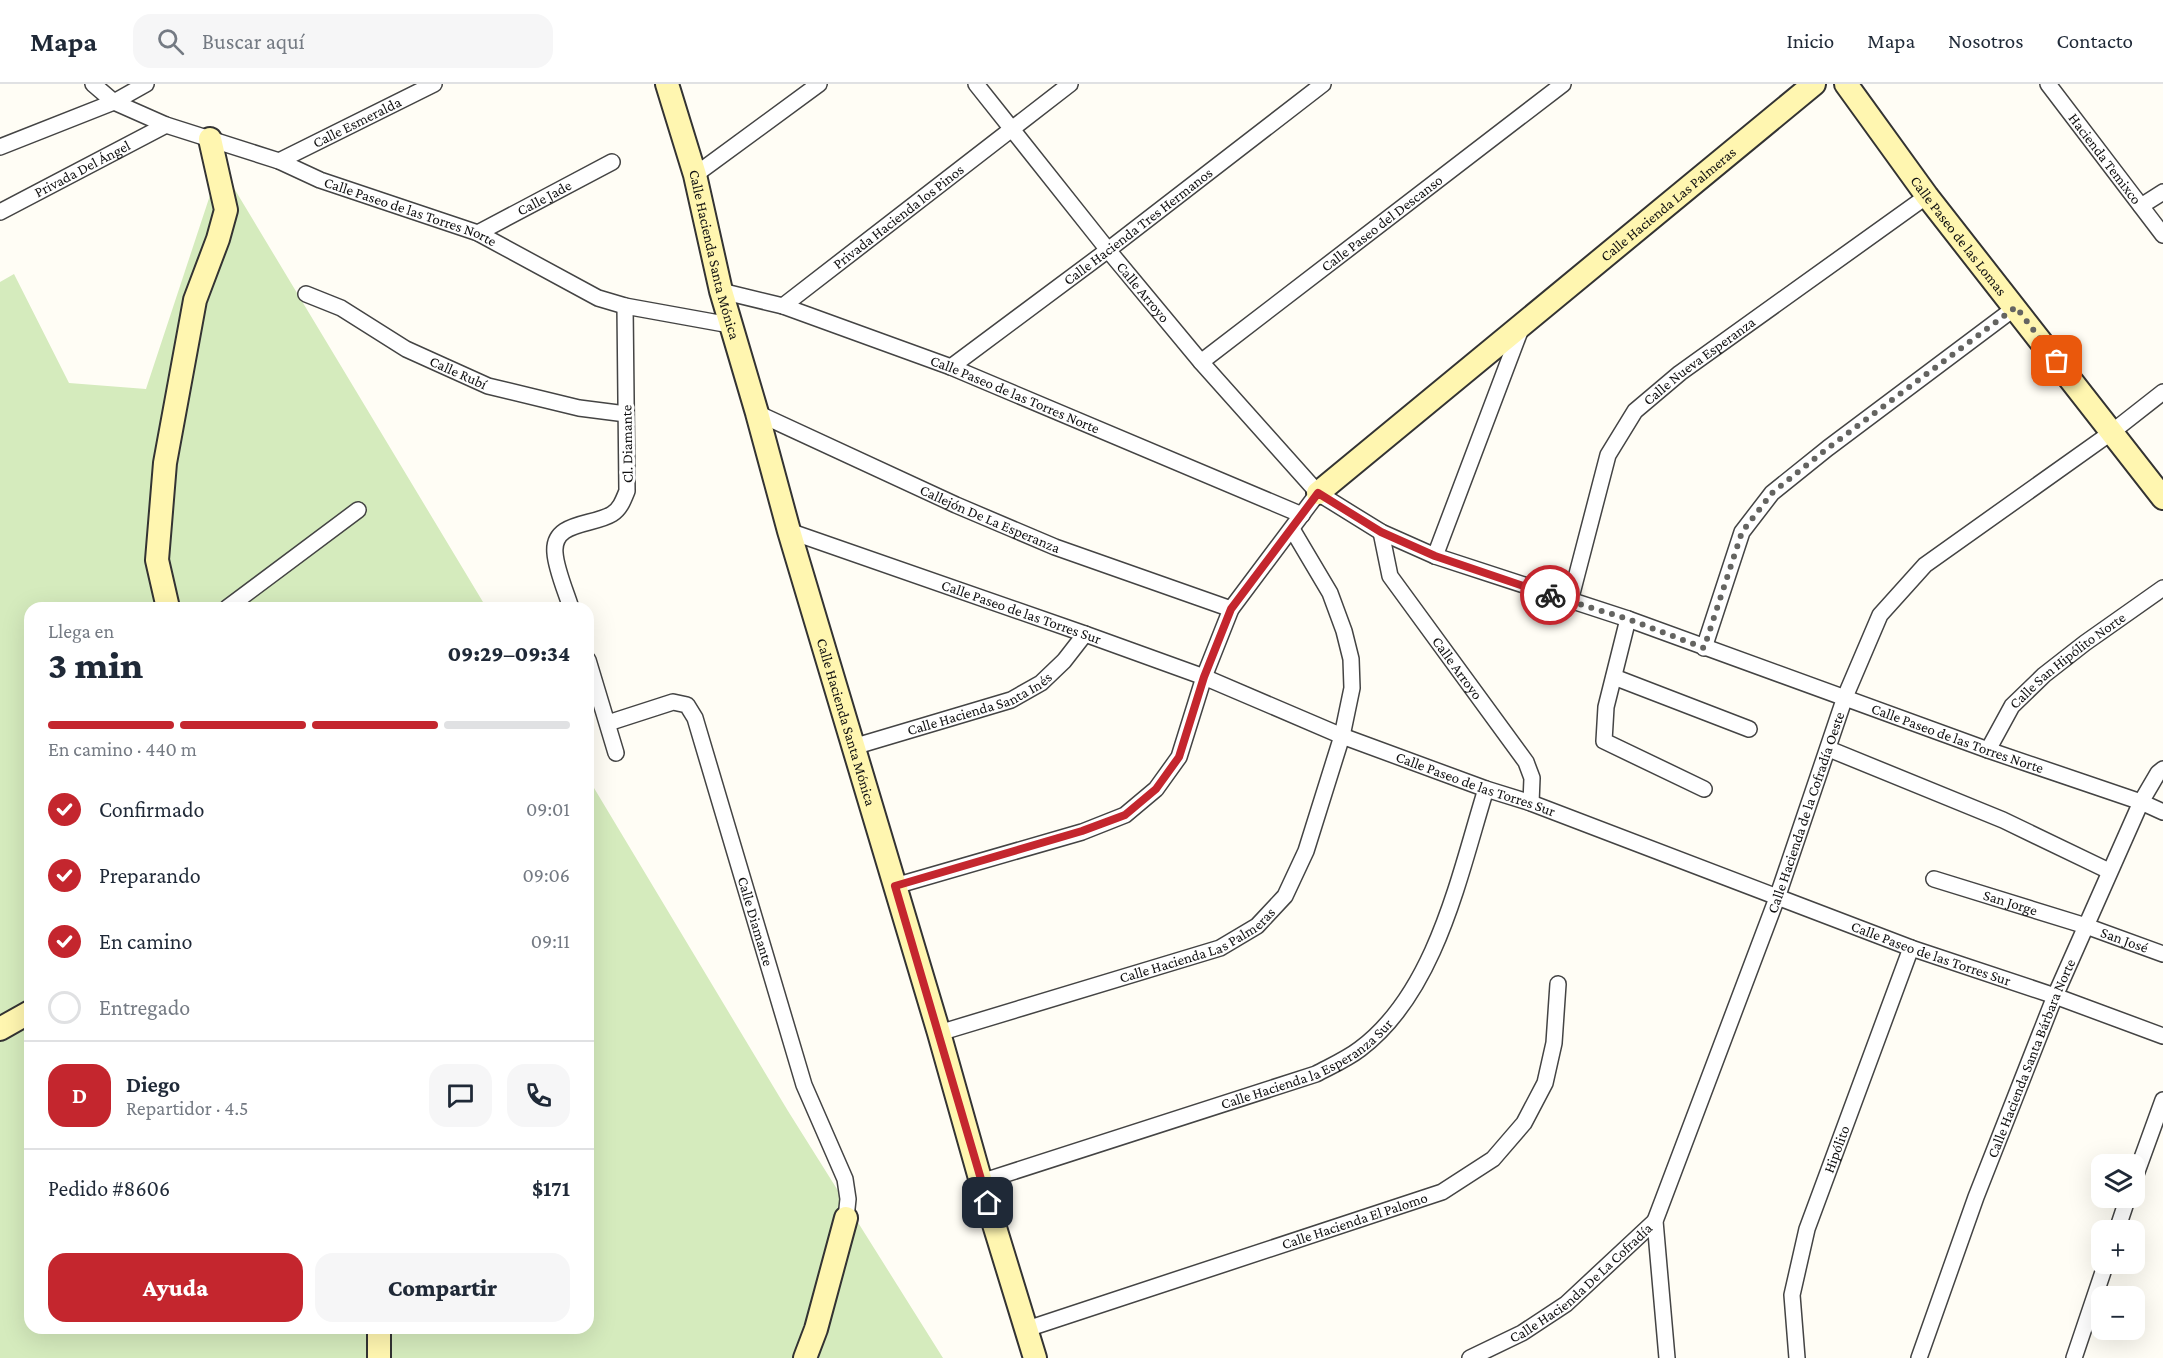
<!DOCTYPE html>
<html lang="es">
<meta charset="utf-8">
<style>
:root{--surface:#fff;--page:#f6f6f7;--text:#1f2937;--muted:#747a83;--line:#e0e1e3;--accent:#c4262e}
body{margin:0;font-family:"Crimson Pro",serif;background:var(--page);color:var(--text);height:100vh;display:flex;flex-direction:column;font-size:22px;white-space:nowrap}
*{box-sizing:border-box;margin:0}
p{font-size:20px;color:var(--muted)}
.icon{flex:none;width:33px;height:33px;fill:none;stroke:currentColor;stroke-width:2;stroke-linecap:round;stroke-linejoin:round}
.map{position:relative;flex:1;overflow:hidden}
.sheet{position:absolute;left:24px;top:518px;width:570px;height:732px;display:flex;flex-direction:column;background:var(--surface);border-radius:18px;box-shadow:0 6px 24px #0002}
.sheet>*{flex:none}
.buttons{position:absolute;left:2091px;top:1070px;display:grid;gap:12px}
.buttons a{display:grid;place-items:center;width:54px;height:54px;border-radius:12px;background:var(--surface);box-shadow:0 6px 24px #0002;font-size:30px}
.pin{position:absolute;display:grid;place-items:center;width:51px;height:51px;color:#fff;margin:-26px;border-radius:12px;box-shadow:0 3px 9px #0006}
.courier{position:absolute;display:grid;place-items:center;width:60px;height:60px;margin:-30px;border:4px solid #c4262e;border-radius:50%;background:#fff;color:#222;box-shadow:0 2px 8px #0007}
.headline em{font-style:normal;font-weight:800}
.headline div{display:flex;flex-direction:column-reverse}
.headline{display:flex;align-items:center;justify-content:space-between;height:102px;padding:0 24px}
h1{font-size:39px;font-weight:800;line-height:45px}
.bar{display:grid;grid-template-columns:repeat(4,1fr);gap:9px 6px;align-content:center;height:72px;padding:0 24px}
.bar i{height:8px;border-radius:4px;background:var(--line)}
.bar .selected{background:var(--accent)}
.bar p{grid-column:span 4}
.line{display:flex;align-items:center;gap:15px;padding:0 24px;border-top:2px solid var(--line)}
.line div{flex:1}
.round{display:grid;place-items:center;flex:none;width:63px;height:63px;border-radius:18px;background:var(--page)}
ol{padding:0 24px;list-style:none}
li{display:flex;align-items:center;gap:18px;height:66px}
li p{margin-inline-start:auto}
li .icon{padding:6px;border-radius:50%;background:var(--accent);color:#fff;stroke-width:4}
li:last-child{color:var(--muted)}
li i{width:33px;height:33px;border:3px solid var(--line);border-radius:50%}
.cta{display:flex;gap:12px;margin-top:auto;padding:12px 24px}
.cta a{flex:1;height:69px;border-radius:18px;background:var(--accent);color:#fff;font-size:24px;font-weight:800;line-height:69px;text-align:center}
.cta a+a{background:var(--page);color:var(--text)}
header{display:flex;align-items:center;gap:36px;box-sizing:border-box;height:84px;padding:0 30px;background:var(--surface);border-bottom:2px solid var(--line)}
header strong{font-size:28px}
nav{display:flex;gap:33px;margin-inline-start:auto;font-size:21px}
.search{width:420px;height:54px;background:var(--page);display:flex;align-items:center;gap:15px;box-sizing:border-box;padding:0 21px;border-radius:18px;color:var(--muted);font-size:22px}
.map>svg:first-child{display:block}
</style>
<header>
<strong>Mapa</strong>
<div class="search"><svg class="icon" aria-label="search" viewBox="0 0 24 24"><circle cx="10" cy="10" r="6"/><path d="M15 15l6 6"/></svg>Buscar aquí</div>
<nav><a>Inicio</a><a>Mapa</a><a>Nosotros</a><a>Contacto</a></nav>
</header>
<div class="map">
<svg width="2163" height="1274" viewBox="0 0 2163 1274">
<rect width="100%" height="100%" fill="#fffdf5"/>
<!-- green -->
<path fill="#d5ebbd" d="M220,81L486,523L30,524V1244H588V694L788,1027L943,1274H0V198L14,190L69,299L146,305Z"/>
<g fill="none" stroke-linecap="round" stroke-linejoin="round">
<defs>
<g id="street">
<path id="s1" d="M93,0L114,18L166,41L279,77L320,96L478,149L598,214L625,222L730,241"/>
<path id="s2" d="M976,0L1108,166L1201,278L1318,409L1381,448L1435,472L1628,535L1988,666L2141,718L2163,728"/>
<path id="s3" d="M2048,0L2163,151"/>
<path d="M0,63L114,18L146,0"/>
<path id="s4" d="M279,77L434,0"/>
<path d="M695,91L819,0"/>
<path d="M2141,122L2163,108"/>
<path id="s5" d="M0,128L166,41"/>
<path id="s6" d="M478,149L612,78"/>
<path id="s7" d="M721,207L783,222L951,283L1302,431"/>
<path id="s8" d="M306,210L341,224L406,265L488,302L579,324L626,330"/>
<path id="s9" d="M783,222L1070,0"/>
<path id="s10" d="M1201,278L1563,0"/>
<path id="s11" d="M951,283L1108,166L1323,0"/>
<path id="s12" d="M757,329L956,421L1055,463L1231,525"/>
<path id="s13" d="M789,447L1085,550L1204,593L1342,652L1486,705L1531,719L1911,864L2055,912L2163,952"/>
<path id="s14" d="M1381,448L1390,492L1526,678L1532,694L1531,719"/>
<path d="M1435,472L1522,242"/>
<path id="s15" d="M1570,517L1608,371L1635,327L1680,289L1927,112"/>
<path d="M227,524L358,426"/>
<path d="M571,524C566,508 556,485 555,469C552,437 593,442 612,430C620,425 623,417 627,407L625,222"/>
<path d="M1628,535L1606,623L1604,657L1704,705"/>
<path d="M1704,564L1742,448L1772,409L1828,364L2016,223"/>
<path d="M588,576L616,669"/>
<path d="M1614,593L1749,645"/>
<path id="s16" d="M608,639L673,618L687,621L695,634L804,1001L845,1095L848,1115L846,1134"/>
<path id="s17" d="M853,663L1011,616L1041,599L1064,577L1085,550"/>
<path d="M1829,665L2003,736L2109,787"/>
<path id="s18" d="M1988,666L2012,622L2044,591L2085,559L2163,504"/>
<path id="s19" d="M1934,795L2086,842L2163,870"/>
<path d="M895,802L1082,748L1125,731L1156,705L1179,673L1204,593L1231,525L1318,409"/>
<path id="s20" d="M939,949L1220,864L1257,842L1285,812L1306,767L1342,652L1352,604L1351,575L1344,547L1330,509L1292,445"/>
<path d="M2134,1096L2163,1016"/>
<path id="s21" d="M981,1098L1316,990C1331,982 1347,975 1360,965C1436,908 1459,792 1486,705"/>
<path d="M2117,1146L2128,1113"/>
<path id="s22" d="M1027,1245L1442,1108L1493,1075L1524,1039L1545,999L1554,959L1558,900"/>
<path id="s23" d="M1470,1274L1522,1249L1566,1220L1655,1137"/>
<path id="s24" d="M1667,1274L1655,1137L1777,814L1845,613L1880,531L1925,481L2112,348L2163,308"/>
<path id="s25" d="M1797,1274L1792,1211L1807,1145L1911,864"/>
<path id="s26" d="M1919,1274L1976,1113L2055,912L2141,718L2158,689L2163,685"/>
<path d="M2074,1274L2106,1179"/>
</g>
<g id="secondary">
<path id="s27" d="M667,0L695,91L721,207L757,329L789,447L939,949L981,1098L1035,1274"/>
<path id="s28" d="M1846,0L1927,112L2163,414"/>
<path id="s29" d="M1318,409L1814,0"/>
<path d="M168,524L157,476L165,379L195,216L218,155L226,126L210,55"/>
<path d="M0,945L30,928"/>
<path d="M379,1274V1244"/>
<path d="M805,1274L816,1245L846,1134"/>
</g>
</defs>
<!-- street casing -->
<use href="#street" stroke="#444" stroke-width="18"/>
<!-- secondary casing -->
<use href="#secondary" stroke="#333" stroke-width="26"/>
<!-- street -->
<use href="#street" stroke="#fff" stroke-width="15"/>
<!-- secondary -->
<use href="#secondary" stroke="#fff6b0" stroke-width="22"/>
</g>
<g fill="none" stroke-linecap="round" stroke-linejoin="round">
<!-- done -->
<path stroke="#646461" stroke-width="6" stroke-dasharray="0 10.8" d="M1550,511L1628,535L1704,564L1742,448L1772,409L1828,364L2016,223L2057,277"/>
<!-- route -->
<path stroke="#c4262e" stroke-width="8" d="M988,1119L895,802L1082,747L1125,731L1156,705L1179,673L1204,593L1231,525L1318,409L1381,448L1435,472L1550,511"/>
</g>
<g text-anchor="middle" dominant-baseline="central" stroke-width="6" stroke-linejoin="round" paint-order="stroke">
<!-- street labels -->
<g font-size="15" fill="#111" stroke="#fff">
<text stroke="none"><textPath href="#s4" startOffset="87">Calle Esmeralda</textPath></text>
<text stroke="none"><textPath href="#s3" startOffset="94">Hacienda Temixco</textPath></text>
<text stroke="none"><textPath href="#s5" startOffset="93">Privada Del Ángel</textPath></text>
<text stroke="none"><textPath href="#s6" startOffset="75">Calle Jade</textPath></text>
<text stroke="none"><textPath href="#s29" startOffset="454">Calle Hacienda Las Palmeras</textPath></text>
<text stroke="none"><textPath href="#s1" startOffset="344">Calle Paseo de las Torres Norte</textPath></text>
<text stroke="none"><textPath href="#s9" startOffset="146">Privada Hacienda los Pinos</textPath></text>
<text stroke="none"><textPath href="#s10" startOffset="228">Calle Paseo del Descanso</textPath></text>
<text stroke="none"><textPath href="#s11" startOffset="234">Calle Hacienda Tres Hermanos</textPath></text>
<text stroke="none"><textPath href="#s28" startOffset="189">Calle Paseo de las Lomas</textPath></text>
<text stroke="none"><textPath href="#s27" startOffset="177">Calle Hacienda Santa Mónica</textPath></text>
<text stroke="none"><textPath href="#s2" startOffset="267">Calle Arroyo</textPath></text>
<text stroke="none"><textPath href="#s15" startOffset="284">Calle Nueva Esperanza</textPath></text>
<text stroke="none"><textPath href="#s8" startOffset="172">Calle Rubí</textPath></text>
<text stroke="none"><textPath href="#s7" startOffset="312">Calle Paseo de las Torres Norte</textPath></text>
<text transform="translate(627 360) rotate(-91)">Cl. Diamante</text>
<text stroke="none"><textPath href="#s12" startOffset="256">Callejón De La Esperanza</textPath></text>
<text stroke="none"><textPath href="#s13" startOffset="246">Calle Paseo de las Torres Sur</textPath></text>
<text stroke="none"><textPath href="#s18" startOffset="122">Calle San Hipólito Norte</textPath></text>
<text stroke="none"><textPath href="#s14" startOffset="159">Calle Arroyo</textPath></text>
<text stroke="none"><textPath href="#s17" startOffset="134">Calle Hacienda Santa Inés</textPath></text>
<text stroke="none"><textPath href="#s27" startOffset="663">Calle Hacienda Santa Mónica</textPath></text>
<text stroke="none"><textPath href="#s2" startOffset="1220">Calle Paseo de las Torres Norte</textPath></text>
<text stroke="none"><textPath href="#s13" startOffset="732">Calle Paseo de las Torres Sur</textPath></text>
<text stroke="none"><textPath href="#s24" startOffset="573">Calle Hacienda de la Cofradía Oeste</textPath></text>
<text stroke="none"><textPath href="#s19" startOffset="80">San Jorge</textPath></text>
<text stroke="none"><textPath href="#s16" startOffset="310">Calle Diamante</textPath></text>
<text stroke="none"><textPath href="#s19" startOffset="200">San José</textPath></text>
<text stroke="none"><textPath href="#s20" startOffset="274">Calle Hacienda Las Palmeras</textPath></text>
<text stroke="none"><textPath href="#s13" startOffset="1218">Calle Paseo de las Torres Sur</textPath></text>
<text stroke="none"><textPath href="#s26" startOffset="320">Calle Hacienda Santa Bárbara Norte</textPath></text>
<text stroke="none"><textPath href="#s21" startOffset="348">Calle Hacienda la Esperanza Sur</textPath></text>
<text stroke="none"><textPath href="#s25" startOffset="216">Hipólito</textPath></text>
<text stroke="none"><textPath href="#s22" startOffset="345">Calle Hacienda El Palomo</textPath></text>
<text stroke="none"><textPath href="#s23" startOffset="135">Calle Hacienda De La Cofradía</textPath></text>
</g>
</g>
</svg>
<div class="buttons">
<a><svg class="icon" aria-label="layers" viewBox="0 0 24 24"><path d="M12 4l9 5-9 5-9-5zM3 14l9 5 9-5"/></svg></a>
<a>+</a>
<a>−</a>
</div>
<div class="pin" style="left:2057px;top:277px;background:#ea580c"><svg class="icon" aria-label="bag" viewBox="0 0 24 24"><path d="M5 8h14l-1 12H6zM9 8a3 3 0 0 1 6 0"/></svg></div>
<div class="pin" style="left:988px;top:1119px;background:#1f2937"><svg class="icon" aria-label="home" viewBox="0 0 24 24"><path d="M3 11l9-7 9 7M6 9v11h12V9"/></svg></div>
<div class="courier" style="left:1550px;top:511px"><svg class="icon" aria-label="bike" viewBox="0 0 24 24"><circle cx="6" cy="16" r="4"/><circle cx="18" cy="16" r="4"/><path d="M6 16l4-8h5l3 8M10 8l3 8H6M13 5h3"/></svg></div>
<section class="sheet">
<div class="headline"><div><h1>3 min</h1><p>Llega en</p></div><em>09:29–09:34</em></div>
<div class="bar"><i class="selected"></i><i class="selected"></i><i class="selected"></i><i></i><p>En camino · 440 m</p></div>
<ol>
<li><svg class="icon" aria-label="check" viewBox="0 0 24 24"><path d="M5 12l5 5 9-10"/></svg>Confirmado<p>09:01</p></li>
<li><svg class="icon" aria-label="check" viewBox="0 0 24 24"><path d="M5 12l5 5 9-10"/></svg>Preparando<p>09:06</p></li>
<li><svg class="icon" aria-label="check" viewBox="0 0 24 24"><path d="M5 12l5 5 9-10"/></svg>En camino<p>09:11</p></li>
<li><i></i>Entregado</li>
</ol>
<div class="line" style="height:108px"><b class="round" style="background:var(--accent);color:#fff">D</b><div><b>Diego</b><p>Repartidor · 4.5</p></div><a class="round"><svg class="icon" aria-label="chat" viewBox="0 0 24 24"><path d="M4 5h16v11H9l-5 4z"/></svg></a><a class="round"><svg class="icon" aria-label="phone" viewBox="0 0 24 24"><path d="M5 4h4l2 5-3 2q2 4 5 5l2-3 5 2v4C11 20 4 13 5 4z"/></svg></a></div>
<div class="line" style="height:78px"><div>Pedido #8606</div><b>$171</b></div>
<div class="cta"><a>Ayuda</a><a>Compartir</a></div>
</section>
</div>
